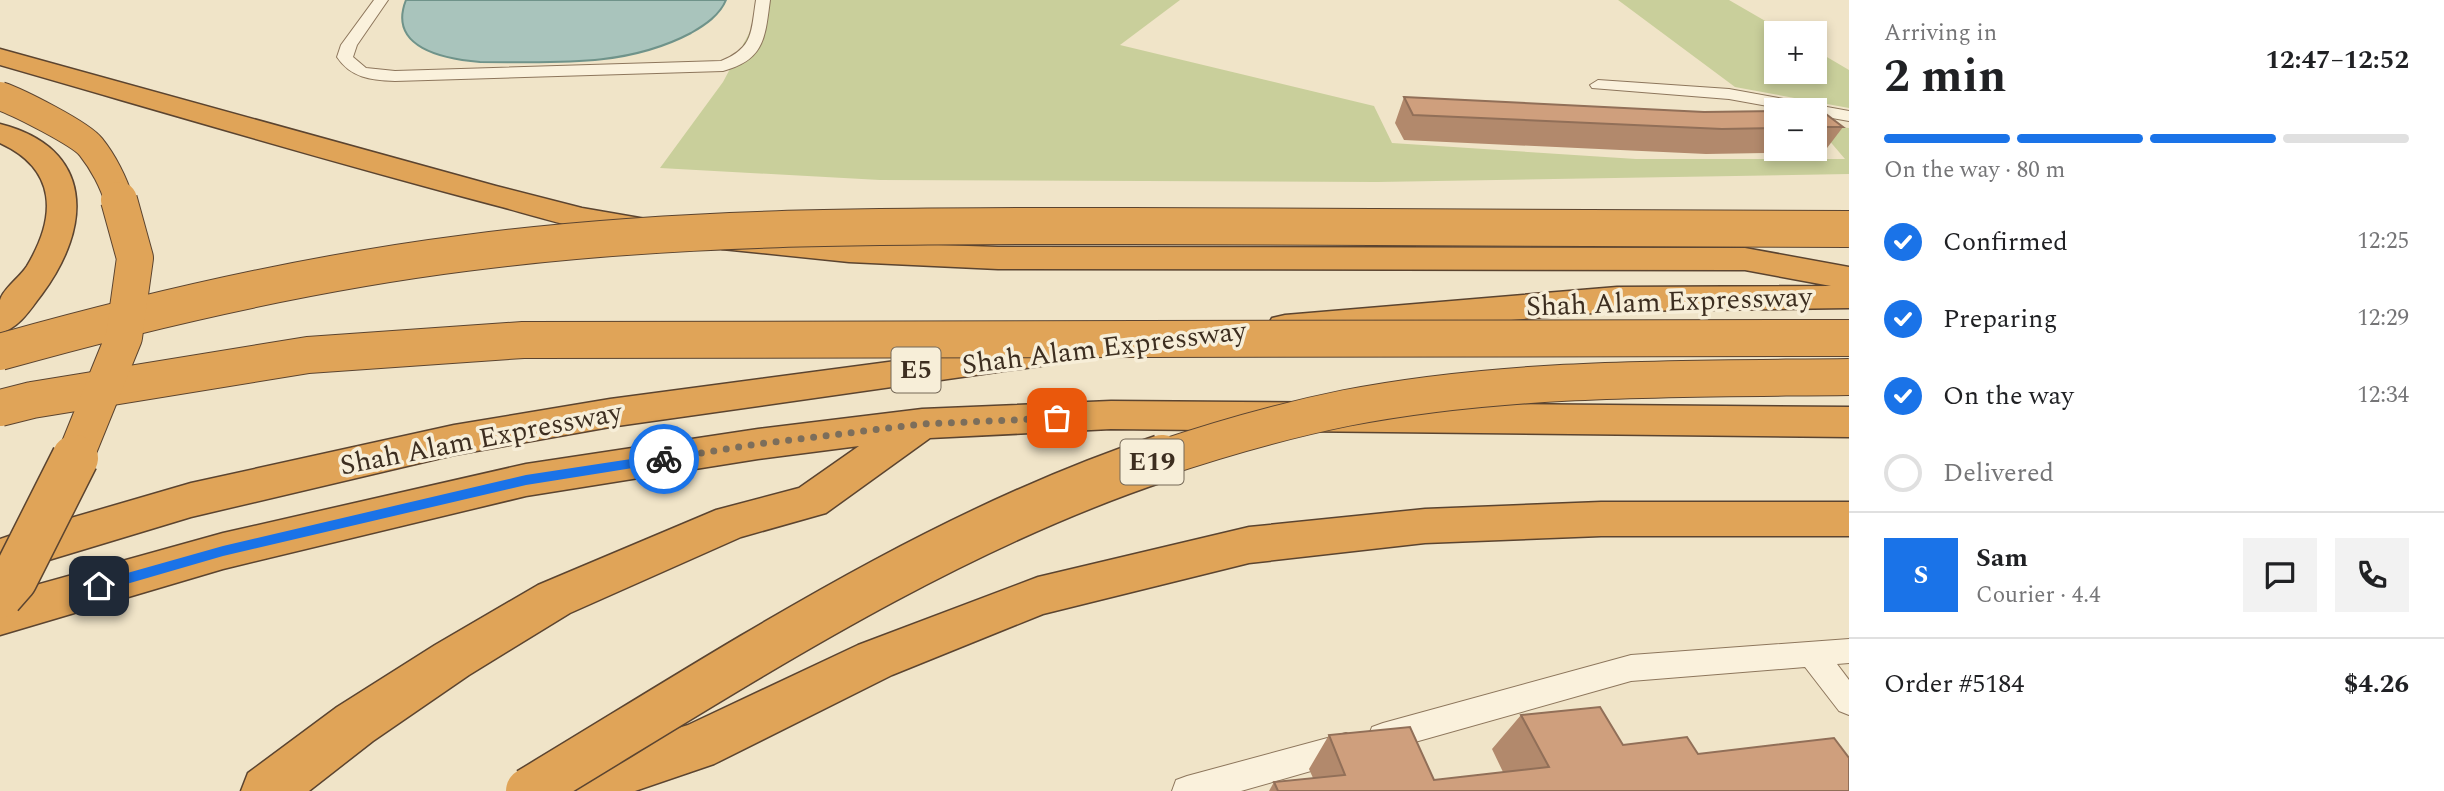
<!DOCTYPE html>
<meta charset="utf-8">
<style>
:root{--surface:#fff;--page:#f2f2f2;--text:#202124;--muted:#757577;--line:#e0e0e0;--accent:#1a73e8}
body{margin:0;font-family:Spectral,serif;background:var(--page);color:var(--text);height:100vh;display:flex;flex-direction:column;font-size:26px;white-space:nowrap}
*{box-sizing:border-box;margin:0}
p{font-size:23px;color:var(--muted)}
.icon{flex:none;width:38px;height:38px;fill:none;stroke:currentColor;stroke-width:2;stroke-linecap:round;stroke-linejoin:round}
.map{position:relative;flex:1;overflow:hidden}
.panel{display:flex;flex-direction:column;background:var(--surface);width:595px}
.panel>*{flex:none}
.fabs{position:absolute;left:1764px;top:21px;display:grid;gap:14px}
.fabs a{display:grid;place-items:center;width:63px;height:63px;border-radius:0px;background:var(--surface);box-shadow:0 4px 10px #0003;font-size:35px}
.pin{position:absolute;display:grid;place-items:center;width:60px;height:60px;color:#fff;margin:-30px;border-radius:14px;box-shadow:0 4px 10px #0006}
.courier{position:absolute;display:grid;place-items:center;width:70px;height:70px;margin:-35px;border:5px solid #1a73e8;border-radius:50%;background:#fff;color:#222;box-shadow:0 2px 9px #0007}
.headline em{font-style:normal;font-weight:700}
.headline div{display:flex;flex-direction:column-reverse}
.headline{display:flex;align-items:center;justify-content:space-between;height:119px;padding:0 35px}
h1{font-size:46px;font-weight:700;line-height:52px}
.bar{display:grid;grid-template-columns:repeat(4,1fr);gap:10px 7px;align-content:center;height:84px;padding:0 35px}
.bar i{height:9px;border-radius:5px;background:var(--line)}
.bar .current{background:var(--accent)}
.bar p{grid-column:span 4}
.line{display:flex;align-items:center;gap:18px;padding:0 35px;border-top:2px solid var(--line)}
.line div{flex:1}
.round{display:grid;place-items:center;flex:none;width:74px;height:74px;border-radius:0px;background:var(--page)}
ol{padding:0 35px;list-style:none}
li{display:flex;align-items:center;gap:21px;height:77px}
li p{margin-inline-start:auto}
li .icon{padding:7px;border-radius:50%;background:var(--accent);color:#fff;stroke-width:4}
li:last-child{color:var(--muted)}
li i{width:38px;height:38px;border:4px solid var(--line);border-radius:50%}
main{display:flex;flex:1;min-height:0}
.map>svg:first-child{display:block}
</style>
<main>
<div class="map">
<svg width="1849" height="791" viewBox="0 0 1849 791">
<rect width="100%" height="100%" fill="#f0e4c8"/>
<!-- green -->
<g fill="#c9cf9b">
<path d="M767,0H1180L1120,45L1374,106L1392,143L1636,159H1845L1816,125L1849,128V174L1377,182L880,180L660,168L723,82Z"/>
<path d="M1618,0H1729L1786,33H1776V72H1815V50L1849,70V108L1735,87Z"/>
</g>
<!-- water -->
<path fill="#a9c4bc" stroke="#6f938a" stroke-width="2" d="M406,0H726C720,15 705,25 691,33C625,68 553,62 480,62C444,59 387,48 406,0Z"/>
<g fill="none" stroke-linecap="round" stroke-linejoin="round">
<defs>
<g id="service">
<path d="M374,0H388L357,45L353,57L366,68L395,71L721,61C754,48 751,31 756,0H770C765,37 765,60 723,71L395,81C371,80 351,78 337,57L341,45Z"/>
<path d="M1598,80L1729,89L1849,111V121L1815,115V110H1790L1729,99L1592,88L1590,85Z"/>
<path d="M1849,639V663L1837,664L1849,680V715L1839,711L1805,667L1631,681L1383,751L1372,747L1368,737L1372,727L1383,723L1631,655Z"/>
<path d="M1346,733L1357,737L1361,747L1357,757L1346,761L1241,791H1172L1176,780L1187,776Z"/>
</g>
<g id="motorway">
<path d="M0,49L496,186L582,208L663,222L667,229L663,236C628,245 539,217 502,207C334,163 167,113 0,65Z"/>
<path d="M0,124C95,148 92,227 42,294C30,310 19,328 0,333C0,323 0,309 0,300C3,289 20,277 27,266C57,216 57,169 0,143Z"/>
<path d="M734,232L849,242L998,247L1745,248L1849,267V308L1617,311L1285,339L1272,336L1267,327L1272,318L1285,315L1617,287L1831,286L1745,270L998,269L849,262L722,249L717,242L722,235Z"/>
<path d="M1062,339L1075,343L1080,352L1075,361L610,427L454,455L191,517L9,572L0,569V539L9,536L191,483L454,425L610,399Z"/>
<path d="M1111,401L1849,407V437L1111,429L930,438L826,513L741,537L570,613L469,675L373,741L309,791H241L248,773L337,707L435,645L538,585L716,510L799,488L859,446L758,459L526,496L223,569L0,635V595L223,533L526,464L758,429L922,409Z"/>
<path d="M1601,502H1849V536H1601L1425,543L1249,563L1043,614L892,675L714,764L635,791H529L536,773L688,725L858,645L1038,577L1249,527L1425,509Z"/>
</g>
</defs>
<!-- service casing -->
<use href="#service" stroke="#8d765c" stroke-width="2"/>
<!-- motorway casing -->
<use href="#motorway" stroke="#5b4430" stroke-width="3"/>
<!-- service -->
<use href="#service" fill="#faf1dc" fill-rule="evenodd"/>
<!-- motorway -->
<use href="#motorway" fill="#e0a458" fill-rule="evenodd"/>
<defs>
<path id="motorway-bridge-far2" d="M0,96C18,102 81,134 91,147C103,162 114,183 119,201"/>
<g id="motorway-bridge-far1">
<path d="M0,352C153,309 308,273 466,253C686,224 908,226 1129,226C1369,226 1609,227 1849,229"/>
<path d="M0,408L32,400L308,355L523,340L1849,338"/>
<path d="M74,460L124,337L135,258L119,200"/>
<path d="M1157,460C1219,439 1282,421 1346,408C1511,376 1682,379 1849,377"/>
</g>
<g id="motorway-bridge">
<path d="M0,595L14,579L75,458"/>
<path d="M529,791C732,669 936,533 1162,458"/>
</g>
</defs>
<!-- motorway-bridge-far2 casing -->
<use href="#motorway-bridge-far2" stroke="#5b4430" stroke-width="30" stroke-linecap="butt"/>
<!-- motorway-bridge-far1 casing -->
<use href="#motorway-bridge-far1" stroke="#5b4430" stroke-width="38" stroke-linecap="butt"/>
<!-- motorway-bridge casing -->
<use href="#motorway-bridge" stroke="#5b4430" stroke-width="49" stroke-linecap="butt"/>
<!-- motorway-bridge-far2 -->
<use href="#motorway-bridge-far2" stroke="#e0a458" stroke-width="28"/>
<!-- motorway-bridge-far1 -->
<use href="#motorway-bridge-far1" stroke="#e0a458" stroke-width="36"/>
<!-- motorway-bridge -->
<use href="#motorway-bridge" stroke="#e0a458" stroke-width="46"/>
</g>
<!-- wall -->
<g fill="#b2896c">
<path d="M1404,97L1704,112L1776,111V149H1815V111L1843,127L1824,152L1706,154L1404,140L1395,123Z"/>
<path d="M1521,715L1623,745L1698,754L1849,791H1269L1274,782L1313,778L1309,769L1329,735L1434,780L1503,772L1492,749Z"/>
</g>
<!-- building -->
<g fill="#cf9f7d" stroke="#916f58" stroke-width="2">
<path d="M1404,97L1704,112L1776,111V128L1722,129L1413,115Z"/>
<path d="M1815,111H1822L1843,127H1815Z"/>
<path d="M1600,707L1623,745L1687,737L1698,754L1834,738L1849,758V791H1278L1274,782L1345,775L1329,735L1410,727L1434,780L1549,767L1521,715Z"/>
</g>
<!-- route -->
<path fill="#1a73e8" d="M664,454L670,459L664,463L526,485L223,556L99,592L93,586L99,581L223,546L526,475Z"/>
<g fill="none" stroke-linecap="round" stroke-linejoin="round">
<!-- done -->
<path stroke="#7c6e5b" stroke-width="7" stroke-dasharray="0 12.6" d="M664,459L758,444L922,424L1057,418"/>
</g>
<g text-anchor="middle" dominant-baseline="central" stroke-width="7" stroke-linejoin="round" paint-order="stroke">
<!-- shield labels -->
<g fill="#f7eed8" stroke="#756857" stroke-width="2">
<rect x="891.5" y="347.5" width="49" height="45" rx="5"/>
<rect x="1120.5" y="439.5" width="63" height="45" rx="5"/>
</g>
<g font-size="26" font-weight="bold" fill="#3d2e20">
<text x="916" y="370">E5</text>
<text x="1152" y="462">E19</text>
</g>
<!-- street labels -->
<g font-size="28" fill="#3d2e20" stroke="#f7eed8">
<text transform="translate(1669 302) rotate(-2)">Shah Alam Expressway</text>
<text transform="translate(1104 348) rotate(-7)">Shah Alam Expressway</text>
<text transform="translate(481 439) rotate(-11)">Shah Alam Expressway</text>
</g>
</g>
</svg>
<div class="fabs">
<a>+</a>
<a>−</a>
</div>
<div class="pin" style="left:1057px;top:418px;background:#ea580c"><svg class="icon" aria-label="bag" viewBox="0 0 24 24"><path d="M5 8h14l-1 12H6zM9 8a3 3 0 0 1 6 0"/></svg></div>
<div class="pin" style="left:99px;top:586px;background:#1f2937"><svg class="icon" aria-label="home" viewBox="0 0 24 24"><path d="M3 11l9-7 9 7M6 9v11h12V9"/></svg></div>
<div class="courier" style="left:664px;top:459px"><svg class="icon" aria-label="bike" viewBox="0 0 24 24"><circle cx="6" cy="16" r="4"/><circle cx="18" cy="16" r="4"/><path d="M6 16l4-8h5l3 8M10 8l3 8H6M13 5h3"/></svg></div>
</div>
<section class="panel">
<div class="headline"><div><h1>2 min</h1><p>Arriving in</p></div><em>12:47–12:52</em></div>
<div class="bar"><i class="current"></i><i class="current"></i><i class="current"></i><i></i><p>On the way · 80 m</p></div>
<ol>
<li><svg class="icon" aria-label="check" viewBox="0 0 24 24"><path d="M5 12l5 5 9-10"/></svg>Confirmed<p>12:25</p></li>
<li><svg class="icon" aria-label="check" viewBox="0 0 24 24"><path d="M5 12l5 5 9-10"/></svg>Preparing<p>12:29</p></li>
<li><svg class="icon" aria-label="check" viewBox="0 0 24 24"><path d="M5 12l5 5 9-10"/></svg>On the way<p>12:34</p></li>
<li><i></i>Delivered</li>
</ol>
<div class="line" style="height:126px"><b class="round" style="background:var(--accent);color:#fff">S</b><div><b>Sam</b><p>Courier · 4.4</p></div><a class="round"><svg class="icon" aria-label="chat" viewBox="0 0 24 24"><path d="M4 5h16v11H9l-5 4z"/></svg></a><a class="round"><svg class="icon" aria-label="phone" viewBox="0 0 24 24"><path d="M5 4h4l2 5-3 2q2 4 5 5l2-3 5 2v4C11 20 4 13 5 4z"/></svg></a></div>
<div class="line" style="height:91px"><div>Order #5184</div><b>$4.26</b></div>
</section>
</main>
